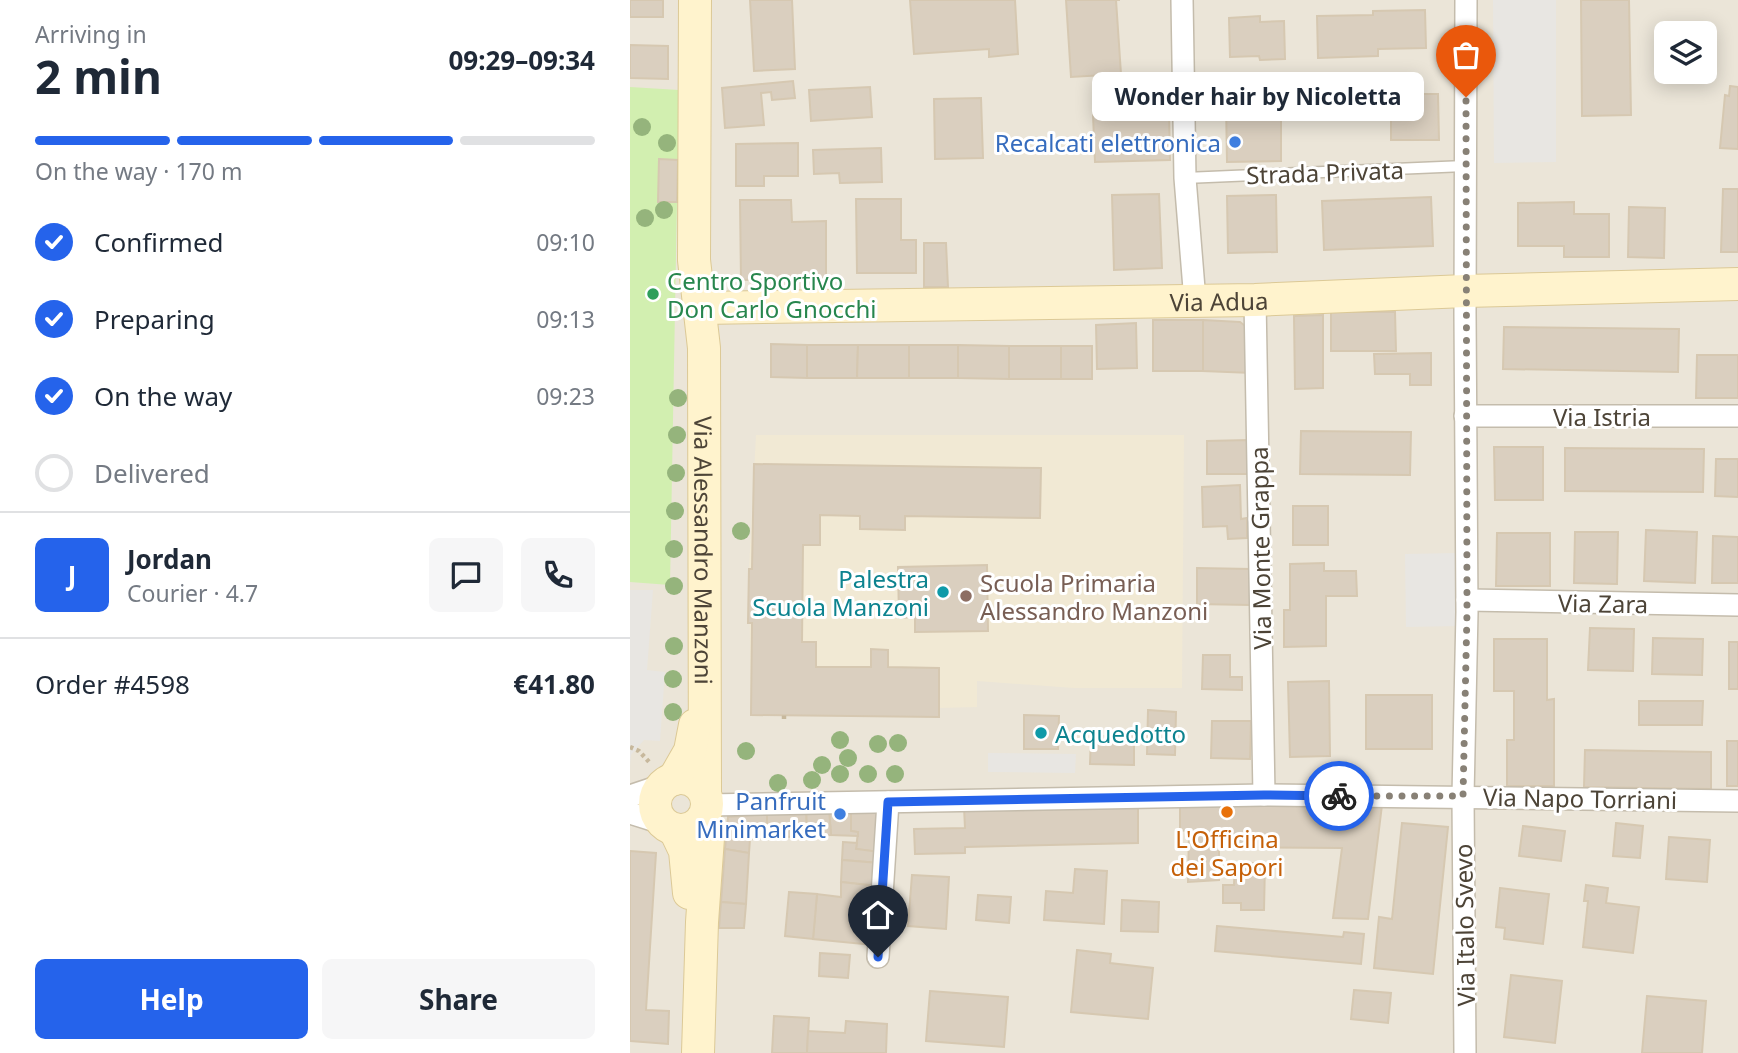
<!DOCTYPE html>
<meta charset="utf-8">
<style>
:root{--surface:#fff;--page:#f6f6f7;--text:#1f2937;--muted:#747a83;--line:#e0e1e3;--accent:#2563eb}
body{margin:0;font-family:"Noto Sans",sans-serif;background:var(--page);color:var(--text);height:100vh;display:flex;flex-direction:column;font-size:26px;white-space:nowrap}
*{box-sizing:border-box;margin:0}
p{font-size:23px;color:var(--muted)}
.icon{flex:none;width:38px;height:38px;fill:none;stroke:currentColor;stroke-width:2;stroke-linecap:round;stroke-linejoin:round}
.map{position:relative;flex:1;overflow:hidden}
.details{display:flex;flex-direction:column;background:var(--surface);width:630px}
.details>*{flex:none}
.tools{position:absolute;left:1024px;top:21px;display:grid;gap:14px}
.tools a{display:grid;place-items:center;width:63px;height:63px;border-radius:10px;background:var(--surface);box-shadow:0 4px 18px #0003;font-size:35px}
.pin{position:absolute;display:grid;place-items:center;width:60px;height:60px;color:#fff;margin:-72px -30px;border-radius:50% 50% 50% 0;rotate:-45deg;box-shadow:0 0 7px #0007}
.pin .icon{rotate:45deg}
.courier{position:absolute;display:grid;place-items:center;width:70px;height:70px;margin:-35px;border:5px solid #2563eb;border-radius:50%;background:#fff;color:#222;box-shadow:0 2px 9px #0007}
.bubble{position:absolute;height:49px;border-radius:10px;background:var(--surface);box-shadow:0 4px 18px #0003;font-size:23px;font-weight:700;line-height:49px;text-align:center}
.head em{font-style:normal;font-weight:700}
.head div{display:flex;flex-direction:column-reverse}
.head{display:flex;align-items:center;justify-content:space-between;height:119px;padding:0 35px}
h1{font-size:46px;font-weight:700;line-height:52px}
.bar{display:grid;grid-template-columns:repeat(4,1fr);gap:10px 7px;align-content:center;height:84px;padding:0 35px}
.bar i{height:9px;border-radius:5px;background:var(--line)}
.bar .on{background:var(--accent)}
.bar p{grid-column:span 4}
.line{display:flex;align-items:center;gap:18px;padding:0 35px;border-top:2px solid var(--line)}
.line div{flex:1}
.round{display:grid;place-items:center;flex:none;width:74px;height:74px;border-radius:10px;background:var(--page)}
ol{padding:0 35px;list-style:none}
li{display:flex;align-items:center;gap:21px;height:77px}
li p{margin-inline-start:auto}
li .icon{padding:7px;border-radius:50%;background:var(--accent);color:#fff;stroke-width:4}
li:last-child{color:var(--muted)}
li i{width:38px;height:38px;border:4px solid var(--line);border-radius:50%}
.button{display:flex;gap:14px;margin-top:auto;padding:14px 35px}
.button a{flex:1;height:80px;border-radius:10px;background:var(--accent);color:#fff;font-size:28px;font-weight:700;line-height:80px;text-align:center}
.button a+a{background:var(--page);color:var(--text)}
main{display:flex;flex:1;min-height:0}
.map>svg:first-child{display:block}
</style>
<main>
<section class="details">
<div class="head"><div><h1>2 min</h1><p>Arriving in</p></div><em>09:29–09:34</em></div>
<div class="bar"><i class="on"></i><i class="on"></i><i class="on"></i><i></i><p>On the way · 170 m</p></div>
<ol>
<li><svg class="icon" aria-label="check" viewBox="0 0 24 24"><path d="M5 12l5 5 9-10"/></svg>Confirmed<p>09:10</p></li>
<li><svg class="icon" aria-label="check" viewBox="0 0 24 24"><path d="M5 12l5 5 9-10"/></svg>Preparing<p>09:13</p></li>
<li><svg class="icon" aria-label="check" viewBox="0 0 24 24"><path d="M5 12l5 5 9-10"/></svg>On the way<p>09:23</p></li>
<li><i></i>Delivered</li>
</ol>
<div class="line" style="height:126px"><b class="round" style="background:var(--accent);color:#fff">J</b><div><b>Jordan</b><p>Courier · 4.7</p></div><a class="round"><svg class="icon" aria-label="chat" viewBox="0 0 24 24"><path d="M4 5h16v11H9l-5 4z"/></svg></a><a class="round"><svg class="icon" aria-label="phone" viewBox="0 0 24 24"><path d="M5 4h4l2 5-3 2q2 4 5 5l2-3 5 2v4C11 20 4 13 5 4z"/></svg></a></div>
<div class="line" style="height:91px"><div>Order #4598</div><b>€41.80</b></div>
<div class="button"><a>Help</a><a>Share</a></div>
</section>
<div class="map">
<svg width="1108" height="1053" viewBox="0 0 1108 1053">
<rect width="100%" height="100%" fill="#f7f3eb"/>
<!-- residential -->
<path fill="#ebe5d8" fill-rule="evenodd" d="M0,0H1108V1053H0ZM1036,33H1074V72H1036Z"/>
<!-- education -->
<path fill="#f1e9d4" d="M126,435H554L552,688H444L347,681V707L309,708V717L121,715L119,569Z"/>
<!-- green -->
<path fill="#d2efb0" d="M0,87L49,90L40,585L0,582Z"/>
<!-- parking -->
<g fill="#e8e6e2">
<path d="M863,0H926V162L864,163Z"/>
<path d="M828,553L829,626L776,627L775,554Z"/>
<path d="M0,590H23L17,670L35,672L30,741L14,740L1,755L0,766Z"/>
<path d="M358,753L446,754L445,773L358,772Z"/>
</g>
<!-- building -->
<g fill="#dacfbf" stroke="#d6c8b1" stroke-width="2">
<rect x="0" y="0" width="33" height="17"/>
<path d="M120,0H162L165,69L124,71Z"/>
<path d="M280,0H385L388,54L359,57V49L284,54Z"/>
<path d="M436,0H490H486L491,74L441,77Z"/>
<path d="M951,0H999L1001,115L952,116Z"/>
<path d="M795,10L796,48L748,49V56L688,58L687,16L743,15V11Z"/>
<path d="M630,16V22L654,21L655,59L630,60L629,56L600,57L599,18Z"/>
<path d="M0,45L38,46V79L0,78Z"/>
<path d="M163,81L165,98L142,100L141,92L131,93L134,125L95,128L92,88Z"/>
<path d="M1100,86L1108,87V149L1090,148L1095,95L1099,96Z"/>
<path d="M240,87L242,117L181,121L179,90Z"/>
<path d="M761,94H808L809,140H761Z"/>
<path d="M351,98L353,158L305,159L304,99Z"/>
<path d="M651,102V161L597,162L596,103Z"/>
<path d="M539,113L540,160L465,162L463,115Z"/>
<path d="M168,143V176H134V186H106V144Z"/>
<path d="M251,148L252,182L210,183L209,173L184,174L183,150Z"/>
<path d="M29,159L48,160L47,202H28Z"/>
<path d="M1093,189H1108V252H1091Z"/>
<path d="M529,194L532,268L484,270L482,195Z"/>
<path d="M646,195L647,252L598,253L597,196Z"/>
<path d="M801,197L803,246L694,250L692,201Z"/>
<path d="M226,199H271V240H286V273H227Z"/>
<path d="M110,200H161L162,222L196,221V278L111,280Z"/>
<path d="M944,202V214H979V257H934V246H888V203Z"/>
<path d="M999,207L1035,208L1034,258L998,257Z"/>
<path d="M294,243H316L318,287H294Z"/>
<path d="M701,312H765L766,351H701Z"/>
<path d="M693,315V388L665,389L664,316Z"/>
<rect x="523" y="320" width="50" height="51"/>
<path d="M573,320L610,322L623,332L622,373L573,371Z"/>
<path d="M506,323L507,368L467,369L466,325Z"/>
<path d="M874,327L1049,329L1048,372L873,369Z"/>
<path d="M141,344L177,345V378L141,377Z"/>
<path d="M177,345H228L227,378H177Z"/>
<path d="M228,345H279V378H227Z"/>
<rect x="279" y="345" width="49" height="33"/>
<path d="M328,345L379,346V379L328,378Z"/>
<rect x="379" y="346" width="52" height="33"/>
<rect x="431" y="346" width="31" height="33"/>
<path d="M801,353V385H780V374H745L744,354Z"/>
<path d="M1067,355H1108V398H1066Z"/>
<path d="M671,431L781,432L780,475L670,474Z"/>
<path d="M618,440V474H577V441Z"/>
<path d="M864,447H913V500H865Z"/>
<path d="M935,448L1074,449L1073,492L935,491Z"/>
<path d="M1086,459H1108V497L1085,496Z"/>
<path d="M124,464L411,468L410,518L275,516V530L230,529V516L190,515V545H173L172,642H186V667H241V649L258,650V667L309,668V717L121,715L122,623H118L119,569H122Z"/>
<path d="M610,485L611,519L617,518V538L598,539L597,526L573,527L572,487Z"/>
<rect x="663" y="506" width="35" height="39"/>
<path d="M1016,530L1067,532L1065,583L1014,581Z"/>
<path d="M945,532H988L987,584L944,583Z"/>
<path d="M867,533H920V586H866Z"/>
<path d="M1083,536L1108,537V583H1082Z"/>
<path d="M694,563V571H726L727,596H696V646L654,647V610H660V564Z"/>
<path d="M357,565L358,631L285,632V617L269,618L268,567Z"/>
<path d="M567,568L621,569L620,605L567,604Z"/>
<path d="M960,628L1004,629L1003,671L958,670Z"/>
<path d="M1023,638L1073,639L1072,675L1022,674Z"/>
<path d="M864,639H917V700L924,699V786H877V740H884V691H864Z"/>
<rect x="1099" y="642" width="9" height="47"/>
<path d="M573,655H600V677H612V690L572,689Z"/>
<path d="M699,681L700,756L660,757L658,682Z"/>
<rect x="736" y="695" width="66" height="54"/>
<path d="M1009,701H1073L1072,725H1009Z"/>
<path d="M518,710L546,712L545,755L517,754Z"/>
<path d="M394,715L429,716L428,749H394Z"/>
<path d="M582,721H621L620,759L581,758Z"/>
<path d="M461,736H504V765L460,764Z"/>
<rect x="1097" y="741" width="11" height="45"/>
<path d="M955,750L1081,752V789L954,787Z"/>
<path d="M550,802L752,805L738,919L703,918L712,848L589,847V880L558,882L559,830L550,831Z"/>
<path d="M508,803V843L335,847V853L285,854L284,829L335,828L334,807Z"/>
<path d="M253,804L250,852L226,849L228,832L221,831V807Z"/>
<path d="M221,807V831L228,832V836L201,835L199,809Z"/>
<path d="M199,809L201,835L177,836L176,811Z"/>
<path d="M176,811L177,836L137,838V814Z"/>
<path d="M137,814V838L120,839L119,853L95,849L98,817Z"/>
<path d="M772,823L818,827L803,974L744,968L749,917L762,919Z"/>
<path d="M986,823L1013,826L1010,858L983,856Z"/>
<path d="M893,826L935,831L931,861L889,856Z"/>
<path d="M1039,837L1080,840L1077,882L1036,879Z"/>
<path d="M213,842L227,843L226,849L250,852L249,863L212,860Z"/>
<path d="M95,849L119,853L116,904L91,902Z"/>
<path d="M0,851L26,853L16,1010L39,1011L38,1044L0,1041Z"/>
<path d="M212,860L249,863L247,886L211,882Z"/>
<path d="M605,863H635L634,910H611V903H593V885H604Z"/>
<path d="M445,869L477,871L474,924L414,920L416,891L443,893Z"/>
<path d="M282,875L319,877L316,929L278,926Z"/>
<path d="M211,882L247,886L243,945L183,939L187,894L211,897Z"/>
<path d="M956,885L978,888L976,903L1009,907L1003,953L953,947L958,901H954Z"/>
<path d="M870,888L919,894L913,944L874,939L875,928L866,927Z"/>
<path d="M159,892L187,894L183,939L155,936Z"/>
<path d="M348,895L381,897L379,923L346,920Z"/>
<path d="M492,900L529,902L528,932L491,931Z"/>
<path d="M91,902L116,904L114,928H89Z"/>
<path d="M587,926L713,937L714,932L734,934L731,964L585,951Z"/>
<path d="M447,950L481,954L480,963L523,968L518,1019L441,1012Z"/>
<path d="M190,953L220,955L218,978L189,976Z"/>
<path d="M881,975L932,981L925,1043L874,1037Z"/>
<path d="M724,990L761,993L758,1023L721,1019Z"/>
<path d="M300,991L378,997L374,1047L296,1041Z"/>
<path d="M1017,996L1076,1001L1072,1053H1012Z"/>
<path d="M144,1016L179,1018L177,1053H142Z"/>
<path d="M216,1021L257,1024L256,1053H177L178,1031L215,1033Z"/>
</g>
<g fill="none" stroke-linecap="round" stroke-linejoin="round">
<defs>
<path id="lane" d="M555,178L835,166"/>
<g id="street">
<path d="M552,0L555,178L565,301"/>
<path d="M625,300L634,795"/>
<path d="M835,416H1108"/>
<path d="M837,600L1108,605"/>
<path d="M0,796L33,785"/>
<path d="M77,805L634,795L1108,801"/>
<path d="M0,813L32,823"/>
<path d="M248,957L258,802"/>
<path d="M835,1053L833,796L837,612L835,313L836,0"/>
</g>
<g id="secondary">
<path id="s1" d="M65,0L64,260L74,348L75,792"/>
<path id="s2" d="M71,308L625,300L835,291L1108,284"/>
<circle cx="51" cy="804" r="26"/>
<path d="M44,779L60,751L65,725"/>
<path d="M45,830L55,851L59,893"/>
<path d="M68,1053L72,922L78,838L73,818"/>
</g>
</defs>
<!-- lane casing -->
<use href="#lane" stroke="#c4bcac" stroke-width="13"/>
<!-- street casing -->
<use href="#street" stroke="#c4bcac" stroke-width="24"/>
<!-- secondary casing -->
<use href="#secondary" stroke="#dcc996" stroke-width="34"/>
<!-- path -->
<g stroke="#c7b89c" stroke-width="4.5" stroke-dasharray="3.5 3.5" stroke-linecap="butt">
<path d="M154,719V715"/>
<path d="M0,747L9,751L21,764"/>
</g>
<!-- lane -->
<use href="#lane" stroke="#fff" stroke-width="10"/>
<!-- street -->
<use href="#street" stroke="#fff" stroke-width="21"/>
<!-- secondary -->
<use href="#secondary" stroke="#fff3cd" stroke-width="32"/>
</g>
<!-- trees -->
<g fill="#95b47c">
<circle cx="12" cy="127" r="9"/>
<circle cx="37" cy="143" r="9"/>
<circle cx="34" cy="210" r="9"/>
<circle cx="15" cy="218" r="9"/>
<circle cx="48" cy="398" r="9"/>
<circle cx="47" cy="435" r="9"/>
<circle cx="46" cy="473" r="9"/>
<circle cx="45" cy="511" r="9"/>
<circle cx="111" cy="531" r="9"/>
<circle cx="44" cy="549" r="9"/>
<circle cx="44" cy="586" r="9"/>
<circle cx="44" cy="646" r="9"/>
<circle cx="43" cy="679" r="9"/>
<circle cx="43" cy="712" r="9"/>
<circle cx="210" cy="740" r="9"/>
<circle cx="268" cy="743" r="9"/>
<circle cx="248" cy="744" r="9"/>
<circle cx="116" cy="751" r="9"/>
<circle cx="218" cy="758" r="9"/>
<circle cx="192" cy="765" r="9"/>
<circle cx="210" cy="774" r="9"/>
<circle cx="238" cy="774" r="9"/>
<circle cx="265" cy="774" r="9"/>
<circle cx="182" cy="780" r="9"/>
<circle cx="148" cy="783" r="9"/>
</g>
<g fill="none" stroke-linecap="round" stroke-linejoin="round">
<!-- done -->
<path stroke="#888176" stroke-width="7" stroke-dasharray="0 12.6" d="M709,796H833L837,612L836,97"/>
<!-- route -->
<path stroke="#2563eb" stroke-width="9" d="M248,957L258,802L634,795L709,796"/>
</g>
<!-- markers -->
<g fill="#3f7fe0" stroke="#fff" stroke-width="2.5">
<circle cx="605" cy="142" r="7"/>
<circle cx="210" cy="814" r="7"/>
</g>
<circle fill="#2e9e5b" stroke="#fff" stroke-width="2.5" cx="23" cy="294" r="7"/>
<g fill="#0f9aa8" stroke="#fff" stroke-width="2.5">
<circle cx="313" cy="592" r="7"/>
<circle cx="411" cy="733" r="7"/>
</g>
<circle fill="#8d6e63" stroke="#fff" stroke-width="2.5" cx="336" cy="596" r="7"/>
<circle fill="#e8710a" stroke="#fff" stroke-width="2.5" cx="597" cy="812" r="7"/>
<g text-anchor="middle" dominant-baseline="central" stroke-width="6" stroke-linejoin="round" paint-order="stroke">
<!-- shop labels -->
<g font-size="24" fill="#366cbe" stroke="#fff" text-anchor="end">
<text x="591" y="142">Recalcati elettronica</text>
<text x="196" y="800">Panfruit<tspan x="196" dy="28">Minimarket</tspan></text>
</g>
<!-- street labels -->
<g font-size="24" fill="#4d4437" stroke="#fff">
<text transform="translate(695 172) rotate(-2)">Strada Privata</text>
<text stroke="none"><textPath href="#s2" startOffset="518">Via Adua</textPath></text>
<text x="972" y="416">Via Istria</text>
<text transform="translate(630 548) rotate(-91)">Via Monte Grappa</text>
<text stroke="none"><textPath href="#s1" startOffset="551">Via Alessandro Manzoni</textPath></text>
<text transform="translate(973 603) rotate(1)">Via Zara</text>
<text transform="translate(950 798) rotate(1)">Via Napo Torriani</text>
<text transform="translate(834 925) rotate(-91)">Via Italo Svevo</text>
</g>
<!-- leisure labels -->
<g font-size="24" fill="#27864d" stroke="#fff" text-anchor="start">
<text x="37" y="280">Centro Sportivo<tspan x="37" dy="28">Don Carlo Gnocchi</tspan></text>
</g>
<!-- culture labels -->
<g font-size="24" fill="#0d838f" stroke="#fff" text-anchor="end">
<text x="299" y="578">Palestra<tspan x="299" dy="28">Scuola Manzoni</tspan></text>
<text x="425" y="733" text-anchor="start">Acquedotto</text>
</g>
<!-- education labels -->
<g font-size="24" fill="#785e54" stroke="#fff" text-anchor="start">
<text x="350" y="582">Scuola Primaria<tspan x="350" dy="28">Alessandro Manzoni</tspan></text>
</g>
<!-- food labels -->
<g font-size="24" fill="#c56008" stroke="#fff">
<text x="597" y="838">L'Officina<tspan x="597" dy="28">dei Sapori</tspan></text>
</g>
</g>
</svg>
<div class="tools">
<a><svg class="icon" aria-label="layers" viewBox="0 0 24 24"><path d="M12 4l9 5-9 5-9-5zM3 14l9 5 9-5"/></svg></a>
</div>
<div class="pin" style="left:836px;top:97px;background:#ea580c"><svg class="icon" aria-label="bag" viewBox="0 0 24 24"><path d="M5 8h14l-1 12H6zM9 8a3 3 0 0 1 6 0"/></svg></div>
<div class="pin" style="left:248px;top:957px;background:#1f2937"><svg class="icon" aria-label="home" viewBox="0 0 24 24"><path d="M3 11l9-7 9 7M6 9v11h12V9"/></svg></div>
<div class="courier" style="left:709px;top:796px"><svg class="icon" aria-label="bike" viewBox="0 0 24 24"><circle cx="6" cy="16" r="4"/><circle cx="18" cy="16" r="4"/><path d="M6 16l4-8h5l3 8M10 8l3 8H6M13 5h3"/></svg></div>
<div class="bubble" style="left:462px;top:72px;width:332px">Wonder hair by Nicoletta</div>
</div>
</main>
